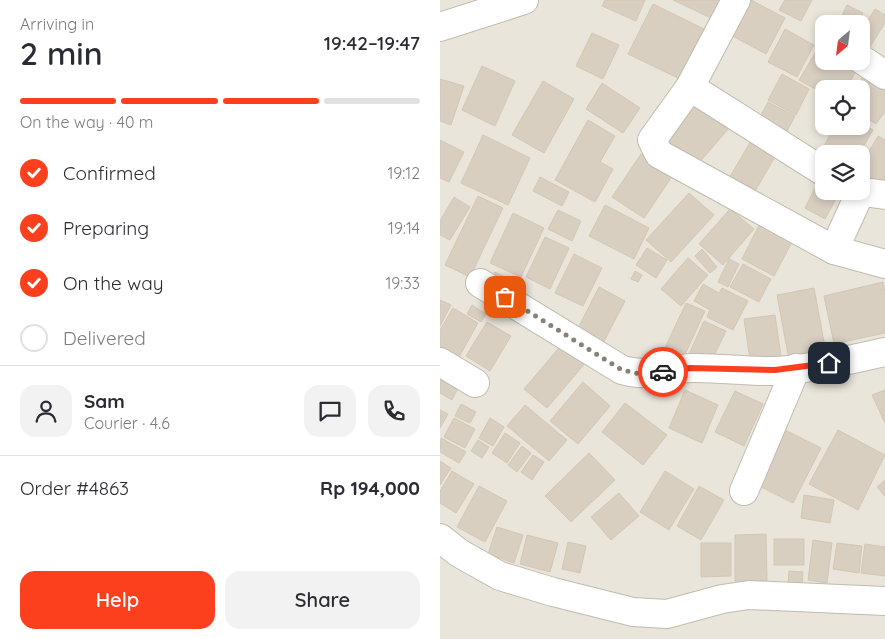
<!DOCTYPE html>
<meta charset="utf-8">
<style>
:root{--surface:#fff;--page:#f2f2f3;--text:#2b2b33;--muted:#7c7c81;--line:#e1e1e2;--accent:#fc3f1d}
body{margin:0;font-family:Quicksand,sans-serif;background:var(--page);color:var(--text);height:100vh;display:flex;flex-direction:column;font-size:19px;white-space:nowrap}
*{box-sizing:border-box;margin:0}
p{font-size:16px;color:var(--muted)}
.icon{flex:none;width:28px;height:28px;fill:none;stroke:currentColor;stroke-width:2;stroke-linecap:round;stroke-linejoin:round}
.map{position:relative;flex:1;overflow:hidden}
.drawer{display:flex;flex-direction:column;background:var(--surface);width:440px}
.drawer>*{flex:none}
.needle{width:32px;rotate:208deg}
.fabs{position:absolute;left:375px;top:15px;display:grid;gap:10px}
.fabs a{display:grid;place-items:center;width:55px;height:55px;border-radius:10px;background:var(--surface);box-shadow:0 2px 8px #0003;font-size:25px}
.pin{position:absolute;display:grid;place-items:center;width:42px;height:42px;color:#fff;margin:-21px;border-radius:10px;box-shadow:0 2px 8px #0006}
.courier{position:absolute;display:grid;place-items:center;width:50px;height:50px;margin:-25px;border:4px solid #fc3f1d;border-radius:50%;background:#fff;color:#222;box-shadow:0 1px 6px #0007}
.summary em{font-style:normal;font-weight:600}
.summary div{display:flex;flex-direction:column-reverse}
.summary{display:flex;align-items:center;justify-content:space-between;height:85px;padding:0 20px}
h1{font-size:32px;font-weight:600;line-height:38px}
.bar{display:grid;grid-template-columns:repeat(4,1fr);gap:8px 5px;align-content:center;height:60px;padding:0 20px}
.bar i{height:6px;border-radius:4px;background:var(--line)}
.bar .current{background:var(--accent)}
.bar p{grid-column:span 4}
.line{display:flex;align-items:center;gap:12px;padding:0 20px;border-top:1px solid var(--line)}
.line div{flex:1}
.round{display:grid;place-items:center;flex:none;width:52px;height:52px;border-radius:15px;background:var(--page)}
ol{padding:0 20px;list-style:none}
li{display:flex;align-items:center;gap:15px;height:55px}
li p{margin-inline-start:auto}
li .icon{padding:5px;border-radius:50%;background:var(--accent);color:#fff;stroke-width:4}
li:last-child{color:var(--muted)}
li i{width:28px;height:28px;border:2px solid var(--line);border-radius:50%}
.cta{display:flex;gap:10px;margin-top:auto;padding:10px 20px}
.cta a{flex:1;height:58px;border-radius:15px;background:var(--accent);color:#fff;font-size:20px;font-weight:600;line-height:58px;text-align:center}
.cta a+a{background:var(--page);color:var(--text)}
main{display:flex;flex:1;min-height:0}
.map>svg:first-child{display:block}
</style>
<main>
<section class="drawer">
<div class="summary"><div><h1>2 min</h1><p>Arriving in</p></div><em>19:42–19:47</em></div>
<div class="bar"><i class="current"></i><i class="current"></i><i class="current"></i><i></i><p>On the way · 40 m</p></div>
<ol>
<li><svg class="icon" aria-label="check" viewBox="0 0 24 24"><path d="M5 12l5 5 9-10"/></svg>Confirmed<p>19:12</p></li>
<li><svg class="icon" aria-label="check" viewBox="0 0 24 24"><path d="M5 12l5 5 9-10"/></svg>Preparing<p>19:14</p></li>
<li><svg class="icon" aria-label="check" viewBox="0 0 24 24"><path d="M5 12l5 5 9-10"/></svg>On the way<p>19:33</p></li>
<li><i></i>Delivered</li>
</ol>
<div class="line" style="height:90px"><a class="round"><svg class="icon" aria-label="person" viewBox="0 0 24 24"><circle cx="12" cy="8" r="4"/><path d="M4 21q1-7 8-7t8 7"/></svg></a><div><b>Sam</b><p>Courier · 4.6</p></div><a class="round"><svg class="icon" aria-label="chat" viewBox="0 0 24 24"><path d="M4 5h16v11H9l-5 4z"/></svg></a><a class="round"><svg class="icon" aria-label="phone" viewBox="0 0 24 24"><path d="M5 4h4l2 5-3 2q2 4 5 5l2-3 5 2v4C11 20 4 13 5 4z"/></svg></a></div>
<div class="line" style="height:65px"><div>Order #4863</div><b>Rp 194,000</b></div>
<div class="cta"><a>Help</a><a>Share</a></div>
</section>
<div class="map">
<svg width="445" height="639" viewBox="0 0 445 639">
<rect width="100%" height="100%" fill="#f6f3ec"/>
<!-- residential -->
<path fill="#eae5da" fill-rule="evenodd" d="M0,0H445V639H0ZM384,24H421V61H384ZM384,89H421V126H384ZM384,154H421V191H384Z"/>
<!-- building -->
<g fill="#d8cfc1" stroke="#d3c7b4">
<path d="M165,0H205L196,21L162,6Z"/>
<path d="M233,0H282L273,19Z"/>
<path d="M304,0H311L345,18L326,54L287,33Z"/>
<path d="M345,0H372L361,21L339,10Z"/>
<path d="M213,4L264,29L240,79L188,54Z"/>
<path d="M407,5L423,13L417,24H398Z"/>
<path d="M435,9L445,15V23L426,53L421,50V31Z"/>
<path d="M345,29L374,45L357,77L328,62Z"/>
<path d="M152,33L179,45L163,79L136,66Z"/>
<path d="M378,48L384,51V61H403L417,69L406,89H384V94L359,80Z"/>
<path d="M42,66L75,81L55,126L22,110Z"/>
<path d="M426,73L445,87V112L436,124L421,114V89H414Z"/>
<path d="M342,74L369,89L356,115L328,100Z"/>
<path d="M0,79L24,86L11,125L0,121Z"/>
<path d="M103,81L134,99L104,153L72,135Z"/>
<path d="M162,83L200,108L183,133L146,109Z"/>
<path d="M250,96L289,128L252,171L214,139Z"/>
<path d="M328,102L355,116L345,135L319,119Z"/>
<path d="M148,120L175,136L160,162L173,169L155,202L115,180Z"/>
<path d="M421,122L433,130L419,154L384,155L380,153L395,126H421Z"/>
<path d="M315,134L340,148L310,200L285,185Z"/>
<path d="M43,135L90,158L68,205L21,183Z"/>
<path d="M438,136L445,140V190L421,176V165Z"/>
<path d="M0,140L24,152L9,182L0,178Z"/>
<path d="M201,154L233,175L204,218L172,197Z"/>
<path d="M100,177L129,192L122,206L93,191Z"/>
<path d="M377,184L384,188V191L398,195L385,219L365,208Z"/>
<path d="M249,193L274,215L231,262L206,240Z"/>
<path d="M38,196L63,208L30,277L5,265Z"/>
<path d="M14,197L30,207L10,240L0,235V221Z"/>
<path d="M165,205L209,228L194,259L149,236Z"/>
<path d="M290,209L314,229L283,265L259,244Z"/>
<path d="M118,210L141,221L132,241L108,229Z"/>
<path d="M73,213L104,228L81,277L50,263Z"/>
<path d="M319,225L352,242L334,276L302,259Z"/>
<path d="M105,237L129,248L110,289L86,277Z"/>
<path d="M207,248L227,260L216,278L196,265Z"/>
<path d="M262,249L277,267L270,273L255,256Z"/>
<path d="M134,254L162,268L143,306L115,293Z"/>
<path d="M248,258L268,275L241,306L221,289Z"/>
<path d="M289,259L299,264L288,287L278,282Z"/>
<path d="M303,264L331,279L319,302L290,287Z"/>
<path d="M195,271L202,275L198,282L191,279Z"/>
<path d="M55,272L78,284L71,297L48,284Z"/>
<path d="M443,282L445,292V333L394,344L384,296Z"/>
<path d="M263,284L279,293L282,288L308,301L293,330L267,317L270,310L254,301Z"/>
<path d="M159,287L185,301L160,349L134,336Z"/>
<path d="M374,288L387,358L350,365L337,295Z"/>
<path d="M0,300L11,305L0,326Z"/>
<path d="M246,303L265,311L242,361L223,352Z"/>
<path d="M32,305L46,314L41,322L27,314Z"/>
<path d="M13,308L38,323L19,357L0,346V330Z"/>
<path d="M335,315L342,363L311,367L304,319Z"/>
<path d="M264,321L286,331L270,364L249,354Z"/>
<path d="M47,322L71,336L50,371L26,356Z"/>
<path d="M124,342L147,361L107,408L84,389Z"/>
<path d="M0,375L19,386L12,400L0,393Z"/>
<path d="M143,382L170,406L138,444L110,421Z"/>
<path d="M245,390L278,405L262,443L229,428Z"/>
<path d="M445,390V423L432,395Z"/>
<path d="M295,391L323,404L304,446L275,432Z"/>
<path d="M185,403L227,435L203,465L162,432Z"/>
<path d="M21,404L36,412L30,423L15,416Z"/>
<path d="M85,405L127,440L109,461L67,426Z"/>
<path d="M0,410L8,414L0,428Z"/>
<path d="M14,418L35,429L25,448L4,437Z"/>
<path d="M50,418L64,427L53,446L39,438Z"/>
<path d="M345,430L381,448L353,503L317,485Z"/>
<path d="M398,430L445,455L418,510L369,484Z"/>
<path d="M65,433L80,443L67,463L52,453Z"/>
<path d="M1,438L26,452L19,463L0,452Z"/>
<path d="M38,440L49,447L42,458L31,451Z"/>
<path d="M82,446L91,453L77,472L68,465Z"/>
<path d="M149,453L175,480L131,522L105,496Z"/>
<path d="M93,455L104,462L92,480L81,472Z"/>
<path d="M0,461L11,468L0,485Z"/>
<path d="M12,471L34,484L16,513L0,503V491Z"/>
<path d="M225,471L254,489L229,530L200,512Z"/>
<path d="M445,480V496L437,487Z"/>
<path d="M39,486L67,501L45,542L17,527Z"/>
<path d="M259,486L284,500L261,540L237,526Z"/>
<path d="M179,493L199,516L171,540L151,517Z"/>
<path d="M364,495L394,500L390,523L361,518Z"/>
<path d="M57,527L83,535L74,563L48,554Z"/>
<path d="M326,534L327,581H295V535Z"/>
<path d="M87,535L118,543L110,572L80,564Z"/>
<rect x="334" y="539" width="30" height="26"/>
<path d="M373,540L392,543L387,583L368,580Z"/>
<path d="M128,542L146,546L140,573L122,569Z"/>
<path d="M261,543H291V576L261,577Z"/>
<path d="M397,543L422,546L419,573L393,569Z"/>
<path d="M425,544L445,547V576L421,573Z"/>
<path d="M349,571L363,572L362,586L348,584Z"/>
</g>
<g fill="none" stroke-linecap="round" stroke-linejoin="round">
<defs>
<g id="minor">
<path d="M0,27L84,0"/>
<path d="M421,59L445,75"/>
<path d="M250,87L296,0"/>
<path d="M384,172L250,87L212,140L219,154L394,250L445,264"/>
<path d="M416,191L445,195"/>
<path d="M394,250L420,193"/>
<path d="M40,283L182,370C206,377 226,370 250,368C278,367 307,372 335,371C372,369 409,360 445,352"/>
<path d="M0,362L35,383"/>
<path d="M304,491L356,368"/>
<path d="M0,538L19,553L60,576L113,592L193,612L227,614L282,599L309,595L445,601"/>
</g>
</defs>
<!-- minor casing -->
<use href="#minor" stroke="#c2bbae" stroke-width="30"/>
<!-- minor -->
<use href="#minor" stroke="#fff" stroke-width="28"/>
</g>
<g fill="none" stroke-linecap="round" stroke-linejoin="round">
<!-- done -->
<path stroke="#878178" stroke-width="5" stroke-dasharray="0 9" d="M65,297L182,370L204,375L223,372"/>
<!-- route -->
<path stroke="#fc3f1d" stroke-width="6" d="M223,372L250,368L335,370L389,363"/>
</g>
</svg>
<div class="fabs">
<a><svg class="needle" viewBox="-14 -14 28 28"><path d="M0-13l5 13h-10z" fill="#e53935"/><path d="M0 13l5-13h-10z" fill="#7c7c81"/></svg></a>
<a><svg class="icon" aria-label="locate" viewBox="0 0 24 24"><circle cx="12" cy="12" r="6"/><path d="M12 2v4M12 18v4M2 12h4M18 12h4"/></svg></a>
<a><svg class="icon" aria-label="layers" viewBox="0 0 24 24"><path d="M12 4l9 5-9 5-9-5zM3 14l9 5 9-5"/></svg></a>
</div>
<div class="pin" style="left:65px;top:297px;background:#ea580c"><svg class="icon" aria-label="bag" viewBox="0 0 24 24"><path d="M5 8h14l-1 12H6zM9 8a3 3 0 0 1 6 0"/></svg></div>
<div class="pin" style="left:389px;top:363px;background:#1f2937"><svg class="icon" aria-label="home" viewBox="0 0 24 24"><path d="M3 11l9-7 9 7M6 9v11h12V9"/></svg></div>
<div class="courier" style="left:223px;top:372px"><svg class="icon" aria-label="car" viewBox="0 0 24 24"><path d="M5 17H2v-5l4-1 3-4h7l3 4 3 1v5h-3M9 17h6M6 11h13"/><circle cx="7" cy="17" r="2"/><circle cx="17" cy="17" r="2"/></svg></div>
</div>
</main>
